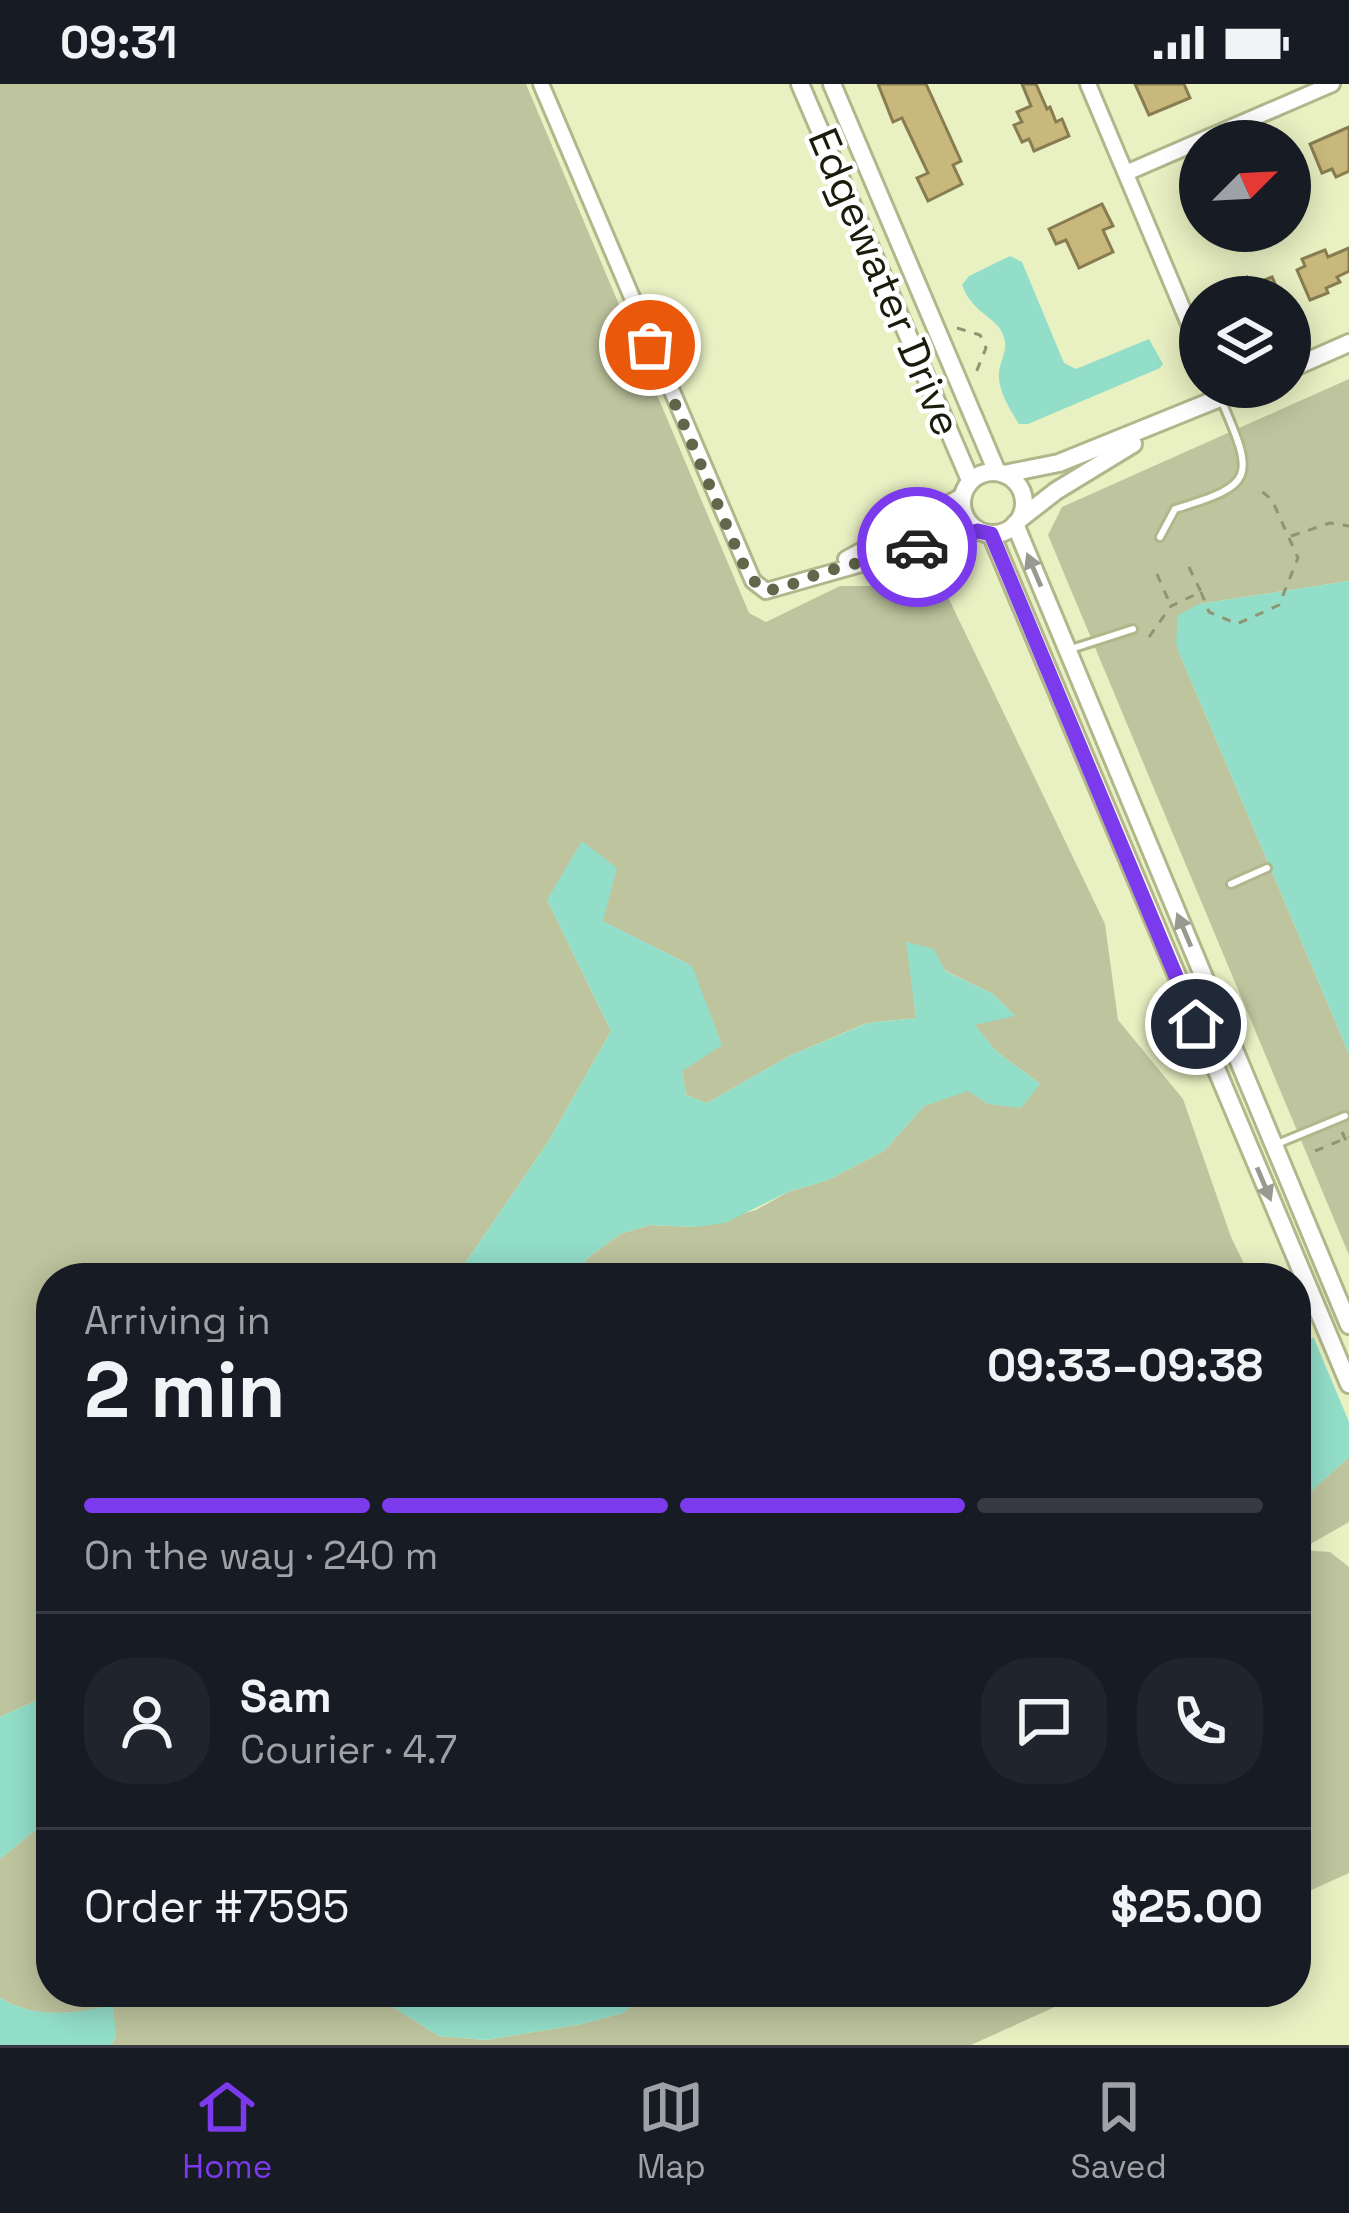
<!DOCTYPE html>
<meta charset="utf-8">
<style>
:root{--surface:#171b24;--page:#20242c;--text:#f1f3f6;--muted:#9ea1a6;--line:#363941;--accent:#7c3aed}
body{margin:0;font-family:"Space Grotesk",sans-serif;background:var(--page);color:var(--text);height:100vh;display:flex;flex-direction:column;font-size:45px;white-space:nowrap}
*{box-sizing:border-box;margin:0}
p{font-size:39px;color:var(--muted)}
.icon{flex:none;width:66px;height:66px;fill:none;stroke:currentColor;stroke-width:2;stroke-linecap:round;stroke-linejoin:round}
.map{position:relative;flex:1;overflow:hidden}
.panel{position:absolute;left:36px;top:1179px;width:1275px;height:744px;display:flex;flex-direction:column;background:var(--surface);border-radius:48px;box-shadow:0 6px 30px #0003}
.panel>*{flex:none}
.needle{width:78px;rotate:66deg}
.controls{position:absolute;left:1179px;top:36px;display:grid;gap:24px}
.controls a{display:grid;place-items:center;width:132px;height:132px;border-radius:50%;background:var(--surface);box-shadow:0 6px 30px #0003;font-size:60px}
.pin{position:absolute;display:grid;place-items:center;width:102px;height:102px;color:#fff;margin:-51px;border:6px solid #fff;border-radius:50%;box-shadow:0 3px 12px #0007}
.courier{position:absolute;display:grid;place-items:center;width:120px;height:120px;margin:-60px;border:9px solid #7c3aed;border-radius:50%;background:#fff;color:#222;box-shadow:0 3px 15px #0007}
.summary em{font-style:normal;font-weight:700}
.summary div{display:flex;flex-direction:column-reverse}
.summary{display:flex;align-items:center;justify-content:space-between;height:204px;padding:0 48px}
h1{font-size:78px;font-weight:700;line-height:90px}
.bar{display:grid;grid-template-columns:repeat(4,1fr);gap:18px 12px;align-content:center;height:144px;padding:0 48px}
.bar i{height:15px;border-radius:9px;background:var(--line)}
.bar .selected{background:var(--accent)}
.bar p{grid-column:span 4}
.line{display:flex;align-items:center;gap:30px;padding:0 48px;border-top:3px solid var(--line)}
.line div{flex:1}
.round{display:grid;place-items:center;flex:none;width:126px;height:126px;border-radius:48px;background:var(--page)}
.status{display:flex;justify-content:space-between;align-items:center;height:84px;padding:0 60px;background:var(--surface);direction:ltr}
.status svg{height:33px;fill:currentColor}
.menu{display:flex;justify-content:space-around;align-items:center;height:168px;border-top:3px solid var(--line);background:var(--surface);font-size:33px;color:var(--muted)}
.menu a{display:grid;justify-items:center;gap:6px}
.menu .selected{color:var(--accent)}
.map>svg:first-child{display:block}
</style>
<div class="status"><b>09:31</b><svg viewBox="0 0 49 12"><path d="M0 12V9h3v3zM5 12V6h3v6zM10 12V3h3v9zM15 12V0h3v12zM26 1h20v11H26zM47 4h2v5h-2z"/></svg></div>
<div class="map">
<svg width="1349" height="1961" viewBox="0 0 1349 1961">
<rect width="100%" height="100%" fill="#e9f0c2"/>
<!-- green -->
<g fill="#bec49e">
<path d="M0,0H526L749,529L766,538L840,502H869L935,486L1105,840L1118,936L1183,1015L1231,1153L1251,1194H570L589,1173L620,1150L650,1141L695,1143L756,1126L788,1108L828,1096L884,1067L924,1022L968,1006L988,1020L1040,1000L995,966L974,940L1014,931L993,910L944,886L907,858L916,934L867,939L789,972L707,1019L686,1011L682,987L692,882L602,837L547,816L611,947L548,1058L455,1194H51V1610L0,1633Z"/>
<path d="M1349,295V497L1199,520L1181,573L1349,970V1171L1048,451L1062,423Z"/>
<path d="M1349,1373V1438L1300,1466L1330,1468L1349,1483V1789L1296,1813V1421Z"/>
<path d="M51,1740V1908H369L439,1952L486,1956L582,1940L623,1929L647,1908H1088L971,1961H111L116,1952L112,1922C74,1930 34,1935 0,1914V1775L34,1747Z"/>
</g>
<!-- water -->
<g fill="#92dec9">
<path d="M1010,172L1022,178L1064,279L1076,285L1149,255L1163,280L1160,284L1028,340H1019C1010,326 997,305 999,288C1001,273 1009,266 1003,251C997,233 972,229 962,201L969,192Z"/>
<path d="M1349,497V970L1181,573L1176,560L1178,531L1199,520Z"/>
<path d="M582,757L617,784L603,837L692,882L722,961L682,987L686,1011L707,1019L789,972L868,939L916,934L906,858L934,865L945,887L993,910L1015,932L975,941L995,966L1040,1000L1021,1024L988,1020L968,1007L924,1022L884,1067L828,1096L788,1108L725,1139L695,1143L650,1141L620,1150L589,1173L570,1194H455L548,1058L611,947L547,816Z"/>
<path d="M1349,1236V1373L1296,1421V1262Z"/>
<path d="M51,1610V1740L34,1747L0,1775V1633Z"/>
<path d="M369,1908H647L623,1929L582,1940L486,1956L439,1952Z"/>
<path d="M0,1914C35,1935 74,1930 113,1921L116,1952L111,1961H0Z"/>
</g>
<!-- pier -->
<path fill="#e9f0c2" d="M1349,1230V1338L1310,1245Z"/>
<!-- building -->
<g fill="#c9b87b" stroke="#887c51" stroke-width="3">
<path d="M878,0H926L961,77L953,81L962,100L928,117L917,94L928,89L902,34L893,38Z"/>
<path d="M1022,0H1036L1047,25L1050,23L1056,38L1062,35L1069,52L1034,67L1029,55L1022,58L1014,41L1022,38L1017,28L1031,22Z"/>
<path d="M1135,0H1184L1190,14L1149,31Z"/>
<path d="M1349,43V87L1336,93L1332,85L1322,89L1310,60Z"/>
<path d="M1102,120L1113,142L1103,146L1113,168L1079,184L1066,156L1056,160L1049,145Z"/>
<path d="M1349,164V187L1337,193L1340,198L1326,204L1328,209L1310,216L1297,186L1305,182L1302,175L1325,166L1328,173Z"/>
<path d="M1247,193L1251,202L1272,193L1281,213H1225L1231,210L1227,202Z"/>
</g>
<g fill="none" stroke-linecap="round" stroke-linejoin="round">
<defs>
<g id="service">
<path d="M1160,453L1175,425C1255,401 1255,394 1222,318"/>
<path d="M1071,565L1133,545"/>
<path d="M1231,800L1267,784"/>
<path d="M1277,1060L1345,1032"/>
</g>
<g id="minor">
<path d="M541,0L753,497L766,507L978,447"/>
<path d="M1088,0L1200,266"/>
<path d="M1126,89L1332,0"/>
<path d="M846,475L962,412"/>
</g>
<g id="tertiary">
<path d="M800,0L970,396"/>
<path d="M832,0L997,388"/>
<path d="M1290,285L1349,259"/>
<circle cx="993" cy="419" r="31"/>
<path d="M1004,390L1059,379L1247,303"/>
<path d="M1020,435L1056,407L1133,360"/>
<path d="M1015,440L1349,1241"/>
<path d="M991,450L1349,1300"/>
</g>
</defs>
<!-- service casing -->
<use href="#service" stroke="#b1b78b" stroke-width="12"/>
<!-- minor casing -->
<use href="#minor" stroke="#b1b78b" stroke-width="20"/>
<!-- tertiary casing -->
<use href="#tertiary" stroke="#b1b78b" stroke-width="22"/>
<!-- path -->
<g stroke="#8f9472" stroke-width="3" stroke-dasharray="9 9" stroke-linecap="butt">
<path d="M957,244L980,251L986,264L975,291"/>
<path d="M1291,452L1330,439L1349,442"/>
<path d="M1157,490L1170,520"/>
<path d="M1201,508L1209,528L1237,540L1279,521L1298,474L1272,416L1258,404"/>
<path d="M1149,553L1171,522L1201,508L1186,477"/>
<path d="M1342,1048L1349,1063"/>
<path d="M1315,1067L1349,1053"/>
</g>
<!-- service -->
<use href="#service" stroke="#fff" stroke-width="6"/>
<!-- minor -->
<use href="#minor" stroke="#fff" stroke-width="14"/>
<!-- tertiary -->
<use href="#tertiary" stroke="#fff" stroke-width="16"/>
</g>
<!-- one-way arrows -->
<defs><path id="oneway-solid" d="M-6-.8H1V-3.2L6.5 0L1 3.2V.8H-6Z" transform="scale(3)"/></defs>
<g fill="#989991">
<use href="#oneway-solid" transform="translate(1034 486) rotate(-113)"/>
<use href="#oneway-solid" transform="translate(1184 846) rotate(-113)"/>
<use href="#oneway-solid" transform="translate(1264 1100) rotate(67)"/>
</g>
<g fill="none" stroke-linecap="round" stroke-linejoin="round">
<!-- done -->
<path stroke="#62674b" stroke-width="12" stroke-dasharray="0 21.6" d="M650,261L742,478L759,504L778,506L820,489L917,463"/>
<!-- route -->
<path stroke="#7c3aed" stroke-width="15" d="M917,463L978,447L991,450L1196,940"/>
</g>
<g text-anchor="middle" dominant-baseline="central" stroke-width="9" stroke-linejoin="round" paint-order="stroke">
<!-- street labels -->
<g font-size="42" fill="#1a1d0b" stroke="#fff">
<text transform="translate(885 198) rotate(67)">Edgewater Drive</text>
</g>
</g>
</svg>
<div class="controls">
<a><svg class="needle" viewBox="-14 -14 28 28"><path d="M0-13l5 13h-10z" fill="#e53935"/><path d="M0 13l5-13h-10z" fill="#9ea1a6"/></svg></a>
<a><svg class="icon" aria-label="layers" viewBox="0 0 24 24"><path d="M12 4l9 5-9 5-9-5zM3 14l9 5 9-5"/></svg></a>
</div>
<div class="pin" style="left:650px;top:261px;background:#ea580c"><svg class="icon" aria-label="bag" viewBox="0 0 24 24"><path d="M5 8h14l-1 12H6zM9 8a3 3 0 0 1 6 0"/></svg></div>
<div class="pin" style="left:1196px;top:940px;background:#1f2937"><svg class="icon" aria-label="home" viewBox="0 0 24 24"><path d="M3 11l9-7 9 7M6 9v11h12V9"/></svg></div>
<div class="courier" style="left:917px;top:463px"><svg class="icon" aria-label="car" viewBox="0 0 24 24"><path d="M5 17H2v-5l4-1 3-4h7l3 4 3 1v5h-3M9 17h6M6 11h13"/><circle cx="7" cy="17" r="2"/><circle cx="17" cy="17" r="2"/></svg></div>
<section class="panel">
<div class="summary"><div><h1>2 min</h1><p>Arriving in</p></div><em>09:33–09:38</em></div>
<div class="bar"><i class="selected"></i><i class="selected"></i><i class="selected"></i><i></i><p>On the way · 240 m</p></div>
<div class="line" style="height:216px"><a class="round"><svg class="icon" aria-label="person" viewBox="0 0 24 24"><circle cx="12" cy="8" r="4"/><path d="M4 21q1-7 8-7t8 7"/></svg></a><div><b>Sam</b><p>Courier · 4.7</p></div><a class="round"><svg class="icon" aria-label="chat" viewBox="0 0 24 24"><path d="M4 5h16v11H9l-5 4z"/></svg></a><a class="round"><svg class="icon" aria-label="phone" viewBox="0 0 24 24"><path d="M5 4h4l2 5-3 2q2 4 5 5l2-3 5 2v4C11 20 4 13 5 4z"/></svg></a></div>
<div class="line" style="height:156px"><div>Order #7595</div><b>$25.00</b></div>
</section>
</div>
<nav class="menu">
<a class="selected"><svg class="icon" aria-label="home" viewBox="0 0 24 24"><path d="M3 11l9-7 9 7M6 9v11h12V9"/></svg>Home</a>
<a><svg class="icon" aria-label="map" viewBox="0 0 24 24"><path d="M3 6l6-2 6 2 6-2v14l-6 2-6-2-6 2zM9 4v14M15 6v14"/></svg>Map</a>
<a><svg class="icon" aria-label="saved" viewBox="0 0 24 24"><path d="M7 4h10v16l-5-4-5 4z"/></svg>Saved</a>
</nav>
